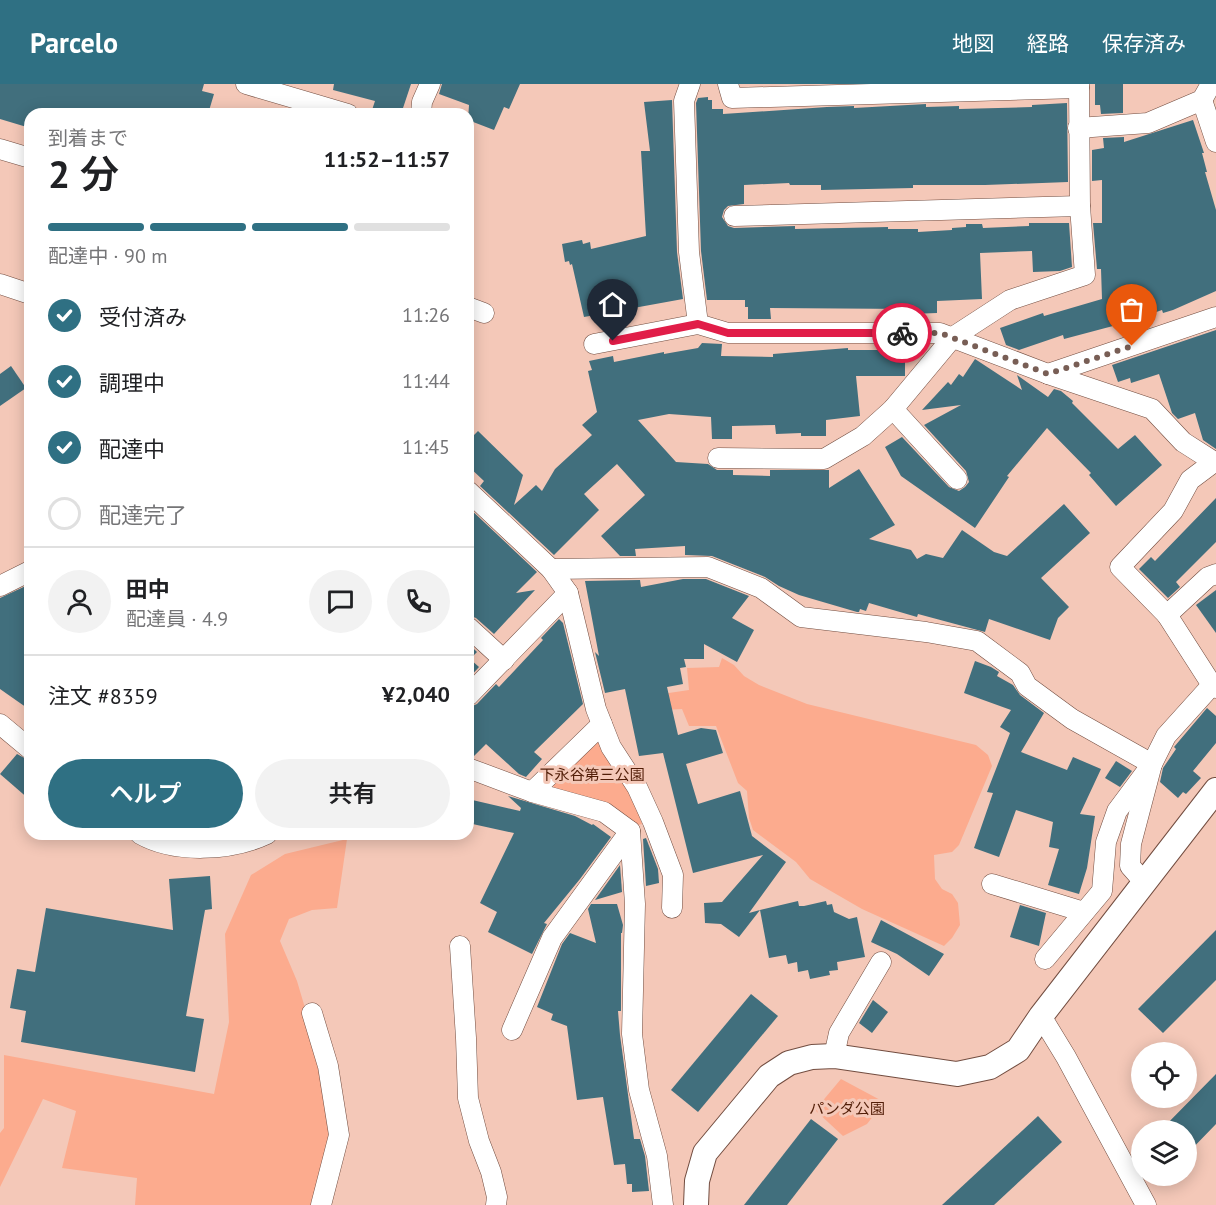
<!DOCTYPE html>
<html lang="ja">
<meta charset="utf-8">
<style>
:root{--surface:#fff;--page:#f2f2f2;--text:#202124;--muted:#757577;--line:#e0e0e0;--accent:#2f7083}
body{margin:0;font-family:"PT Sans","Noto Sans JP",sans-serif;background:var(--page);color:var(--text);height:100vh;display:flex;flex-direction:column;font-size:22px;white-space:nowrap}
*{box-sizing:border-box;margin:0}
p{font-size:20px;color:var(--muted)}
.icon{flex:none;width:33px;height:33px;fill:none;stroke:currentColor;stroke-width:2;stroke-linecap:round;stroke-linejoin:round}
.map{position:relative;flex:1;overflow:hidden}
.side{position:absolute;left:24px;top:24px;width:450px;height:732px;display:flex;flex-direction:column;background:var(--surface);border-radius:18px;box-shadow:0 3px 15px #0003}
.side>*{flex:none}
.tools{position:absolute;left:1131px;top:958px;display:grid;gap:12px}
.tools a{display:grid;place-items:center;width:66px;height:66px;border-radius:50%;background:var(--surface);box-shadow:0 3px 15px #0003;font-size:30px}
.pin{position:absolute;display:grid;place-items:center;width:51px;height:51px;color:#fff;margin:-62px -26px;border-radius:50% 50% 50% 0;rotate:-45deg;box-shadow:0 0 6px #0007}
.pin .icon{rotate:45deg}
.courier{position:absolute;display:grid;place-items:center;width:60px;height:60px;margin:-30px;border:4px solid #e11d48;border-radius:50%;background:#fff;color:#222;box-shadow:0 2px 8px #0007}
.headline em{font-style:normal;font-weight:600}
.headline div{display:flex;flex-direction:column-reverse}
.headline{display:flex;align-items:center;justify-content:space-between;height:102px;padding:0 24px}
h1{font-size:39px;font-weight:600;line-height:45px}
.bar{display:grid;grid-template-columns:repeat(4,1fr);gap:9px 6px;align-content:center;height:72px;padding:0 24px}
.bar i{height:8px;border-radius:4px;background:var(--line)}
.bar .selected{background:var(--accent)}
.bar p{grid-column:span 4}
.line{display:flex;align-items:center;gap:15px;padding:0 24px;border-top:2px solid var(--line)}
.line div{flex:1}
.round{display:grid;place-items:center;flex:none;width:63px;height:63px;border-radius:32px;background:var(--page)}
ol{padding:0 24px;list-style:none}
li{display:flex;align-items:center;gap:18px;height:66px}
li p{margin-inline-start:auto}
li .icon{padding:6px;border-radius:50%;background:var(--accent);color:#fff;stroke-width:4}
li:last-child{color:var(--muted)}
li i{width:33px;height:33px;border:3px solid var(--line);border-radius:50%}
.action{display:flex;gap:12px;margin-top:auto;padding:12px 24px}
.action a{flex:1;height:69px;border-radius:36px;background:var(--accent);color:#fff;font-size:24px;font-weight:600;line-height:69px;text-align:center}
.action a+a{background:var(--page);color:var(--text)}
header{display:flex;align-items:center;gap:36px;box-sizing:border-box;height:84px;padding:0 30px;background:var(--accent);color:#fff}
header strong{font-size:28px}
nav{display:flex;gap:33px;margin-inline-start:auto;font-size:21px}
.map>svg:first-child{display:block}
</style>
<header>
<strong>Parcelo</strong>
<nav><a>地図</a><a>経路</a><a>保存済み</a></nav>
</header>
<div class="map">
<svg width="1216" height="1121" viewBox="0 0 1216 1121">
<rect width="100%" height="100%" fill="#f4c8b8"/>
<!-- green -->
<g fill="#fcab8e">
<path d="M722,574L734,581L744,592L759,601L807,620L976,661L988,671L992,682L959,761L952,768L934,771L935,795L942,805L952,810L958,819L960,841L952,854L944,862L862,825L810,795L796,778L753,746L749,734L747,707L738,699L716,642H689L682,625L664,626L662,610L689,606L687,584L719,583Z"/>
<path d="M592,656H603L630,705L642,740L633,742L554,704L552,696Z"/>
<path d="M347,755L337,824L312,826L289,835L280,857L297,897L322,981L332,1051L315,1121H135L137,1094L62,1084L76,1027L43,1015L0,1103V1049L4,1044V971L214,1010L229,938L225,850L251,791L285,770Z"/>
<path d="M841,995L884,1018L867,1040L843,1052L815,1026Z"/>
</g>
<!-- building -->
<g fill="#416f7d">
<path d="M0,0H204L202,7L214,10L208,30H179L164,26L163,30H30V44L0,35Z"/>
<path d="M334,0H411L401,30H383L372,26L375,17L333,6Z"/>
<path d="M442,0H520L509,25L504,23L494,46L468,36L469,21L439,10Z"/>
<path d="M1095,0H1123V29L1101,30L1100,21H1095Z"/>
<path d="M708,13V16H712V25H723V30L827,23L854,22V24L926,20V23L959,22V25L1032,23V21L1067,19L1068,98L985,101H913V104L821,106V101H790L789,99L744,101V120L728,122L724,126L722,133L728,142L734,144L795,142V145L888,143V145H918V148L952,146V144L966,143V140H982L983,144L1029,142V139H1069L1072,183L1060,187L1033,188L1032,167L980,169L982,215L937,217V229L911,230L910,225L770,224L771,235H748V223H745V216H707L701,167L696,19L698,14Z"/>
<path d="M672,16L677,168L683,215L584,233L572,180L570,181L569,177L565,178L562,160L582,156L583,160L590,158L591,165L646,152L641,67H650L644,18Z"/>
<path d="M1193,36L1204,69H1202L1207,88H1205L1216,126V207L1173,226L1163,229L1162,226L1128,238L1064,255L1063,251L1019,266L1006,261L1000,244L1043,229L1044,232L1102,215L1101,185H1097L1093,139H1102V96L1092,97V66L1104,64L1103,54L1124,53V58Z"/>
<path d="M1216,246V365L1203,356L1195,329L1178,335L1172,329L1159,290L1131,299L1130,294L1118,298L1112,281Z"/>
<path d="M702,259L722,260L721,272L773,273V270L848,264V266H905V292H856L860,332L826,336V352H801V349L776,350L775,341L732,342V355H712L711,333L669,330L638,336L676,378L708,380L717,386H733V391L770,392V386H829V404L859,385L895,441L869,455L911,466L917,475L926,470L943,474L962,446L994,468L1007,472L1064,420L1090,449L1041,494L1069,523L1058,534L1050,556L989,535L985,548L918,530L917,533L869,519L866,527L860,525L859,528H857L799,511L779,502L765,493L712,472L685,471V462L635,465L636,472H620L601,452L645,411L617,380L584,410L599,426L554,471L480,402L484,397L468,382V357L478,347L523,391L514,421L536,401L542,407L555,385L592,351L582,341L597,328L588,287L592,286L589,277L613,272L614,278L664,268V270L698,264Z"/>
<path d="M975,275L1022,306L1017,291L1048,313L1054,305L1061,307L1073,317L1072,319L1118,365L1135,351L1162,381L1116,422L1089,391L1091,389L1047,344L1007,392L1009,393L975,444L901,392L885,363L902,353L949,403L959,407L965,403L969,398L966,387L924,341L961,321L922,326L948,298L951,301L959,290L963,293Z"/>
<path d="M11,282L26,304L0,322V290Z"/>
<path d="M1216,414V458L1176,498L1180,503L1168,514L1139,485L1151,473L1155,477Z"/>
<path d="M468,423L537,488L516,509L535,506L494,550L476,534L468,531Z"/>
<path d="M683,495H706L749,512L732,534L754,546L737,578L704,560V575H684L686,583L680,584L683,600L667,603L678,651L701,644L716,646L723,669L686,680L698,720L740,707L752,752L786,778L749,829L760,826L739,853L721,840L705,839L704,819L722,818L763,771L693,789L663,669L639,672L625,605L605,609L595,568L599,572L585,497L640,496L641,503Z"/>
<path d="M30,500V626L0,605V514Z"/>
<path d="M1216,506V549L1196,521Z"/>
<path d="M559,535L563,539L583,620L534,668L542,675L526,693L519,690L486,660L473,673L468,672V624L477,620L496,600L499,603L543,556L541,554Z"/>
<path d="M468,559L477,568L470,575L479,583L468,595Z"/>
<path d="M975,577L991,583L999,588L997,592L1013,601L1020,611L1044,629L1021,668L1067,686L1073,673L1101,685L1080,730L1095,732L1087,784L1079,810L1048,801L1059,765L1049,763L1053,738L1016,726L999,773L974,764L993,709L987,708L1010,649L1000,643L1011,626L964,609Z"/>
<path d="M1207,624L1216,632V659L1193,687L1201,694L1186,710L1183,708L1178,714L1160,698L1163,684L1176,665L1174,663Z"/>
<path d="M17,670L30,677V716L0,690Z"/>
<path d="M1116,677L1132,687L1120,703L1105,694Z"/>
<path d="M508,712L575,732L592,741L593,740L611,753L580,795L544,839L547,840L532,870L488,848L497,828L480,819L514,749L468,739V715L520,727L521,724Z"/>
<path d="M646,754L658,785L659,799L646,802L643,755Z"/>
<path d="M620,781L622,808L595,816Z"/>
<path d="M210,792L212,825L205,826L186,932L204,935L195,988L21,958L26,927L10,924L17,885L35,888L46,824L173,846L169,795Z"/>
<path d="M798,817L799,822H804L826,817L827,821L832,820L834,828L849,835L857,833L865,873L837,878L838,886L829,887L830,891L810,895L808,886L798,888L797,878L788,880L786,871L769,874L760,826Z"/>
<path d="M591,820H617L623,841L622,849H621V927H618L620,951L634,1055H640L645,1072L649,1107L632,1108V1100H627L625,1080L614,1081L603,1013L577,1016L567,942L551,936L553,930L537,923L562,860L570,849L596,859L588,825Z"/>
<path d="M1020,821L1046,829L1039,862L1010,853Z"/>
<path d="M881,836L944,870L929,892L897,870L871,858Z"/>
<path d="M1216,846V896L1163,949L1138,925Z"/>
<path d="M751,910L778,932L698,1028L671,1006Z"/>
<path d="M873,916L888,928L872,949L859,939Z"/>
<path d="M1216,990V1040L1186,1071V1047H1160Z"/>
<path d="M1038,1032L1062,1058L994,1121H942Z"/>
<path d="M811,1035L838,1055L787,1121H744Z"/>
</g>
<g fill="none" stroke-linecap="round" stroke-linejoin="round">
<defs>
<g id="minor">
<path d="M246,0L348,30"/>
<path d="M690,0L684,17L689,168L698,240L728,249H940L1048,290L1152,325L1183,358L1216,379"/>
<path d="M728,0L732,14L1079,4"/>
<path d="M1202,16L1216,58"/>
<path d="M421,30L422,18L430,0"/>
<path d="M1078,44L1148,39L1202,16L1211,0"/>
<path d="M0,65L30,74"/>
<path d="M734,132L1080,122"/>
<path d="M0,200L30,210"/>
<path d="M468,223L484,229"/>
<path d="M594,260L698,240"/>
<path d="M1048,290L1216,233"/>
<path d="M893,325L957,395"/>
<path d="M718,374L824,375L863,352L893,325L953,253L1010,216L1085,191L1080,122L1079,0"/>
<path d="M468,407L551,485L568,509L596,625L611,663L637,703L653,738L673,791L672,824"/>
<path d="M551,485L708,483L761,504L801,533L926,548L977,557L1020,589L1027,602L1072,635L1152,680L1131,760L1130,782L1144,798"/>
<path d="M1216,490L1208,493L1167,531L1212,601L1216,604"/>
<path d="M0,502L30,487"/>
<path d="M1167,531L1120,483L1173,427L1190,396L1214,378"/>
<path d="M468,543L504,576"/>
<path d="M468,612L568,509"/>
<path d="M0,640L30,665"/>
<path d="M468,684L532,708L604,728L630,747L635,820L632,950L639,1006L657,1072L663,1121"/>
<path d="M532,708L602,640"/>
<path d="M140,750C175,770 231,767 267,750"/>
<path d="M992,800L1084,828"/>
<path d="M460,862L466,954L468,1014L479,1057L491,1088L497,1113L496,1121"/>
<path d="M1045,875L1102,807L1106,758L1117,727L1152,680L1166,652L1212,601"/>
<path d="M312,929L328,982L339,1051L321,1121"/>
<path d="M1041,932L1066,973L1146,1121"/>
<path d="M512,946L552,854L630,747"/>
<path d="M834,972L839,949L881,878"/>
</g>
<path id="tertiary" d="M696,1121L697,1097L705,1069L769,992L789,979L812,973L834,972L957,990L990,983L1018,966L1041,932L1216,706"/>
</defs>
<!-- minor casing -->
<use href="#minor" stroke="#724d40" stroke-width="21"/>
<!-- tertiary casing -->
<use href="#tertiary" stroke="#724d40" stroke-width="26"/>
<!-- minor -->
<use href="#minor" stroke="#fff" stroke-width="20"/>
<!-- tertiary -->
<use href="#tertiary" stroke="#fff" stroke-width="24"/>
</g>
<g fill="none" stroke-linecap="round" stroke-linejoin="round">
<!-- done -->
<path stroke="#785e55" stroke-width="6" stroke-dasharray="0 10.8" d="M902,249H940L1048,290L1132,262"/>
<!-- route -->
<path stroke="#e11d48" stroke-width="8" d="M613,257L698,240L728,249H902"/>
</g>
<g text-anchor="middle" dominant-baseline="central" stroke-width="6" stroke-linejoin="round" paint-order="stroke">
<!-- park labels -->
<g font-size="15" fill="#511d07" stroke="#f4c8b8">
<text x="592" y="690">下永谷第三公園</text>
<text x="847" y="1024">パンダ公園</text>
</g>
</g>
</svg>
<div class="tools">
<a><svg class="icon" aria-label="locate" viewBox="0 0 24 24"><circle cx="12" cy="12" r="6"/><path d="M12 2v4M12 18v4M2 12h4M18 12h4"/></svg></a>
<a><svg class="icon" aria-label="layers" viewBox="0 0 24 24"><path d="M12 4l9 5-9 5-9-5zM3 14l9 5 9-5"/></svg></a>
</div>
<div class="pin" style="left:1132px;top:262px;background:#ea580c"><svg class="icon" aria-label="bag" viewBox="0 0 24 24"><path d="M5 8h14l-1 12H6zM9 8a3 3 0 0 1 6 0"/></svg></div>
<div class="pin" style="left:613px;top:257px;background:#1f2937"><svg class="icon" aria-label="home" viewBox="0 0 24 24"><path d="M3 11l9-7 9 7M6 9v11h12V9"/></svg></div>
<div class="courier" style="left:902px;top:249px"><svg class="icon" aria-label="bike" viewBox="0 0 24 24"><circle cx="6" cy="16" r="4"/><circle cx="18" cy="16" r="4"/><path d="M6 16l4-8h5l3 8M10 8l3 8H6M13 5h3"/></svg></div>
<section class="side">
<div class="headline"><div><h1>2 分</h1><p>到着まで</p></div><em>11:52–11:57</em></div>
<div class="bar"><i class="selected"></i><i class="selected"></i><i class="selected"></i><i></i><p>配達中 · 90 m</p></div>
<ol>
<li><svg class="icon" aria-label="check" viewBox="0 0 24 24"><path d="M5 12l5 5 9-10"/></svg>受付済み<p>11:26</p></li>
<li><svg class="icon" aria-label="check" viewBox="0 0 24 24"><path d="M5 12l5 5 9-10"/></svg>調理中<p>11:44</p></li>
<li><svg class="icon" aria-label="check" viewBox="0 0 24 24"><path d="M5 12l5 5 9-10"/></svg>配達中<p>11:45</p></li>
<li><i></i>配達完了</li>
</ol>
<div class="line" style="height:108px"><a class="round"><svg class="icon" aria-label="person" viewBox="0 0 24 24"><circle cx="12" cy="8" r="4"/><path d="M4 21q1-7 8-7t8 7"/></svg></a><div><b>田中</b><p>配達員 · 4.9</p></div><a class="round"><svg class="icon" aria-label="chat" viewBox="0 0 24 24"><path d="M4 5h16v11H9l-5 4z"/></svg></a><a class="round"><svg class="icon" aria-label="phone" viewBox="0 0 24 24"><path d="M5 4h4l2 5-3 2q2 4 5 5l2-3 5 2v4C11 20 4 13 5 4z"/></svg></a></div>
<div class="line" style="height:78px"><div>注文 #8359</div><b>¥2,040</b></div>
<div class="action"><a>ヘルプ</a><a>共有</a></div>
</section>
</div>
